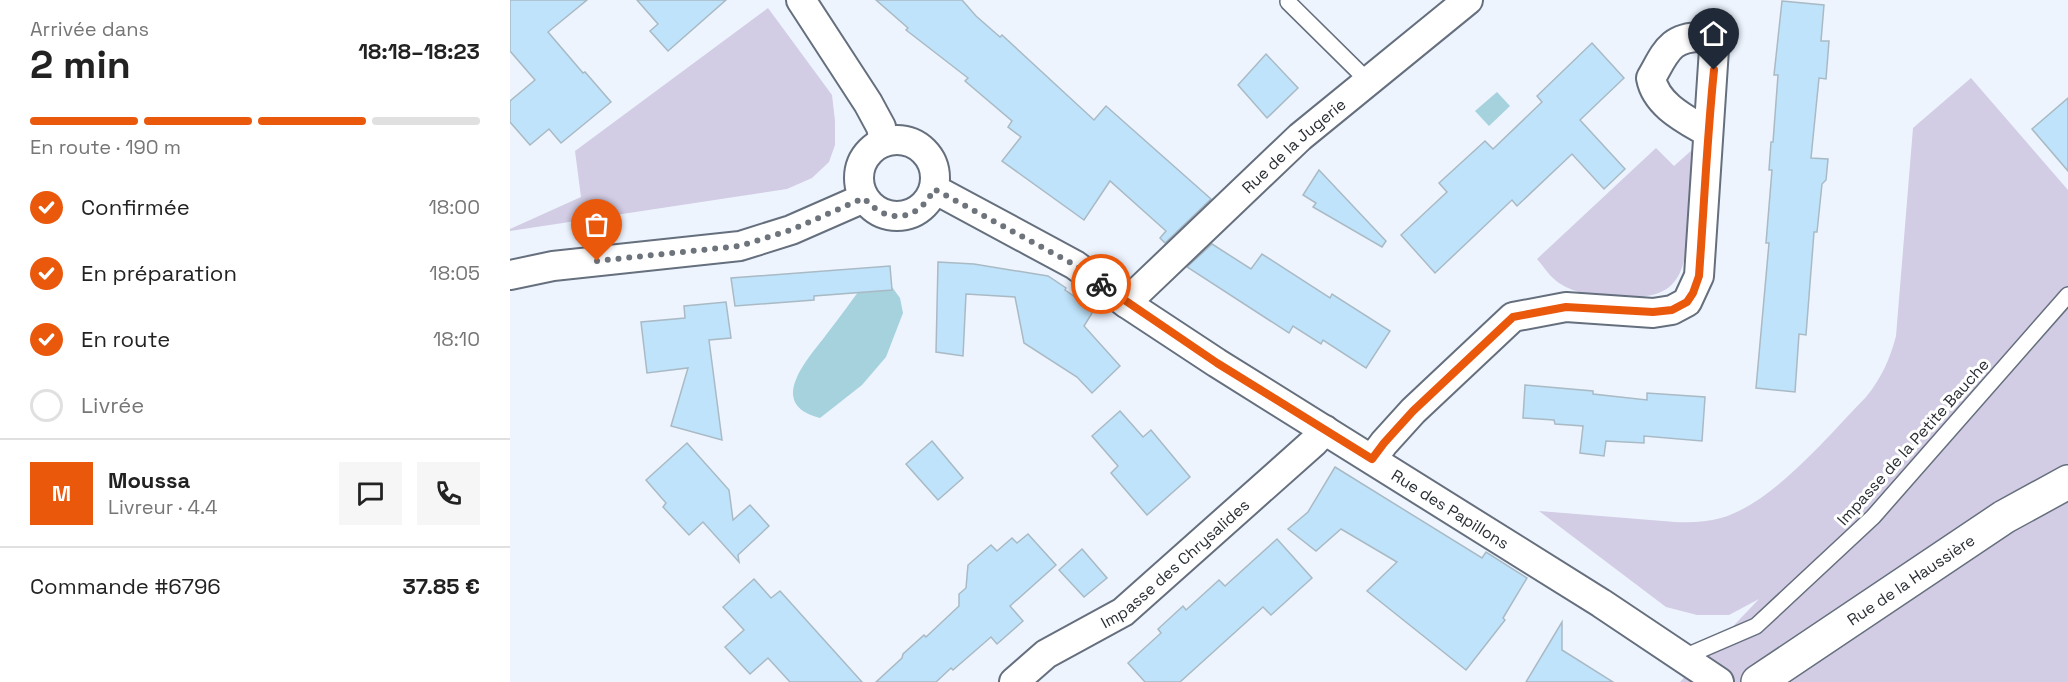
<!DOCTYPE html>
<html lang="fr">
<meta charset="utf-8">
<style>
:root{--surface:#fff;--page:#f6f6f6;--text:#222;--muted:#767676;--line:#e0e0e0;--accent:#ea580c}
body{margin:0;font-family:"Space Grotesk",sans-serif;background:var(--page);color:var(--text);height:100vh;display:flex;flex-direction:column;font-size:22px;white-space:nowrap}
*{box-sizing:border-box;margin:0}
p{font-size:20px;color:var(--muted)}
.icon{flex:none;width:33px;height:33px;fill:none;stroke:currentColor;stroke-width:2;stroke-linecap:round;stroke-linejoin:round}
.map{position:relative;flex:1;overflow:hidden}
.details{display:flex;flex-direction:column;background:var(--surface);width:510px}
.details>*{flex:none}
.pin{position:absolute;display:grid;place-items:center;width:51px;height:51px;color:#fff;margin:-62px -26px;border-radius:50% 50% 50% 0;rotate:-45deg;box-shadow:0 0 6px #0007}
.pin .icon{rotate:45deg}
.courier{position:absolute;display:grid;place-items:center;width:60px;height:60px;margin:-30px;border:4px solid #ea580c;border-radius:50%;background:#fff;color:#222;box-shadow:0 2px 8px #0007}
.overview em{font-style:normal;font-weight:600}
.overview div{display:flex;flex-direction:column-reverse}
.overview{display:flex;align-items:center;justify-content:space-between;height:102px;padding:0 30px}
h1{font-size:39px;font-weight:600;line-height:45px}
.bar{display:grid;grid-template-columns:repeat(4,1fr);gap:9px 6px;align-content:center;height:72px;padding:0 30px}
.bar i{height:8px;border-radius:4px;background:var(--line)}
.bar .current{background:var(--accent)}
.bar p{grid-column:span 4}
.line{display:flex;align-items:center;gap:15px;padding:0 30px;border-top:2px solid var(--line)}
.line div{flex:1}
.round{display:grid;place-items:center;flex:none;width:63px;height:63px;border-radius:0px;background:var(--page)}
ol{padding:0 30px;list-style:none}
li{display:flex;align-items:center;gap:18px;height:66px}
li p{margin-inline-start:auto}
li .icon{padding:6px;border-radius:50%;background:var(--accent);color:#fff;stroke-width:4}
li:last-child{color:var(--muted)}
li i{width:33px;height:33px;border:3px solid var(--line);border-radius:50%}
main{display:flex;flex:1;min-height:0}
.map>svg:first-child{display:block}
</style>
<main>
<section class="details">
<div class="overview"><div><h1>2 min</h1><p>Arrivée dans</p></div><em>18:18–18:23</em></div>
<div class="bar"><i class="current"></i><i class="current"></i><i class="current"></i><i></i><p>En route · 190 m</p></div>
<ol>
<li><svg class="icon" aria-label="check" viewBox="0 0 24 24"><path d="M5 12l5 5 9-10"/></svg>Confirmée<p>18:00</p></li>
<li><svg class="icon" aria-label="check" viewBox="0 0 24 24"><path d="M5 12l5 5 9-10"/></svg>En préparation<p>18:05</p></li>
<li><svg class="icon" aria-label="check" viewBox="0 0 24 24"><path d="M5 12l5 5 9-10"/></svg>En route<p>18:10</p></li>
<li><i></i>Livrée</li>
</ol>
<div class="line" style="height:108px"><b class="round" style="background:var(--accent);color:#fff">M</b><div><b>Moussa</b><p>Livreur · 4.4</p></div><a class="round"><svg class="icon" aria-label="chat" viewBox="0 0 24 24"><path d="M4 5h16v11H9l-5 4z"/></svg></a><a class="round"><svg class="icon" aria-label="phone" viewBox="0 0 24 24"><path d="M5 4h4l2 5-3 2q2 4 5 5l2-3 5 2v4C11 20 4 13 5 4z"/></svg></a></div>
<div class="line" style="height:78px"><div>Commande #6796</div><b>37.85 €</b></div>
</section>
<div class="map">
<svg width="1558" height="682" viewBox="0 0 1558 682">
<rect width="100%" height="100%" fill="#edf4fe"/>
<!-- green -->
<g fill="#d2cce4">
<path d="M258,8L322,95L325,121V145L319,162L302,178L277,189L0,231V229L71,197L65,151Z"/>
<path d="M1461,78L1558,190V682H1170L1249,599L1219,615H1187L1156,607L1029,511L1165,522C1181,523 1196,522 1211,518C1262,504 1319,435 1356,397C1371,379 1380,359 1386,336L1403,128Z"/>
<path d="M1146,148L1164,166L1182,150L1183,151L1175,255C1168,298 1138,299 1102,296C1082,295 1066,294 1049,283C1040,277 1034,267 1027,259Z"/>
</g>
<!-- water -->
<g fill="#a5d2dd">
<path d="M987,92L1000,106L979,126L965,111Z"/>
<path d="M356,281L382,287L390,298L393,313L376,357L352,385L310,418C256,404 297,360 316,335C330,317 343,299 356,281Z"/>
</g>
<!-- building -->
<g fill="#bfe3fa" stroke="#a9bac5" stroke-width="1.5">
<path d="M0,0H77L38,32L73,73L75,72L101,102L51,143L39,129L20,145L0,122V101L25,80L0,51Z"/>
<path d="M127,0H216L158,51L140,31L148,24Z"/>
<path d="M366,0H452L466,16L490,37L492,35L584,120L596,106L701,199L655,243L650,238L656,231L600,181L574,220L492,161L511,137L498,127L502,121L455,81L458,78L396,30L398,28Z"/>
<path d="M1272,1L1314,5L1311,41H1319L1316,79L1309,78L1301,158L1318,159L1316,180L1312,184L1307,232H1304L1296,335L1289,334L1285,392L1246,388L1259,243H1256L1262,170H1259L1261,142H1263L1268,75H1264Z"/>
<path d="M1082,43L1114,78L1070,120L1115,169L1094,189L1062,154L1007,206L1002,200L925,273L891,235L937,192L929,183L975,141L983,149L1032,102L1027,96Z"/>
<path d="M756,54L788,88L757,118L728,85Z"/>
<path d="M1558,98V171L1522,129Z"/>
<path d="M809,170L876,241L872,247L803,207L806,203L793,195Z"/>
<path d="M702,244L741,269L752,254L820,298L822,294L880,331L856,368L813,340L811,344L783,326L779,333L677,267Z"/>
<path d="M428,262L464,264L538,276L556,288L555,290L584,310L574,326L610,366L582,393L567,377L514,343L505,297L456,294L453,356L426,352Z"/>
<path d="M380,266L382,290L304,296V300L225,306L221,278Z"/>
<path d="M216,302L221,338L199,340L212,440L161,426L178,368L137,373L131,322L175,318L174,306Z"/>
<path d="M1015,385L1083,391V394L1137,400V393L1195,397L1192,441L1134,436V443L1096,441L1094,456L1070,453L1073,426L1045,424L1044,420L1013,418Z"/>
<path d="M610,411L633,437L641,430L680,477L637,515L601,473L608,466L582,436Z"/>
<path d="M422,441L453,478L428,500L396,464Z"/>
<path d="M177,443L219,490L223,520L240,505L259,526L228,555L229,562L193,522L179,535L153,507L156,503L136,480Z"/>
<path d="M825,467L972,558L976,552L1017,578L993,618L995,620L956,670L857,591L887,562L831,529L806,551L778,529L798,512Z"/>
<path d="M518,534L546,565L500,606L513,621L487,644L481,637L443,670L441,668L426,682H366L392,658L393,654L414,635L416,637L449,606V594L456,588L458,565L481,545L487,551L502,538L507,543Z"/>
<path d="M767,539L802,578L761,615L753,607L670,682H635L618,663L651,633L648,629L673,606L676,610L709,580L715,586Z"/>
<path d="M572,549L597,578L574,597L549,570Z"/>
<path d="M244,579L261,598L270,591L352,682H280L258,658L240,674L215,647L234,630L213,607Z"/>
<path d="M1052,622V650L1103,682H1016Z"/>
</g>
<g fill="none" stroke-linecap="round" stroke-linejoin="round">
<defs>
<g id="service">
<path d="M778,2L859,82"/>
<path d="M1174,657L1246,626L1363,517L1558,295"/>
</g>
<g id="minor">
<path d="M291,0L358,103L371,127L374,142"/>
<circle cx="387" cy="178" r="38"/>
<path id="s1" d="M424,189L565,265L616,303L707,363L1091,603L1209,682"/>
<path d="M0,275L43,266L230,246L281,230L354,198"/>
<path id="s2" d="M616,303L790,137L958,0"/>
<path d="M862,459L874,443L903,411L1003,317L1056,307L1143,313L1162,310L1177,302L1189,276L1204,49L1194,37C1160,36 1156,52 1141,78C1146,105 1175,119 1197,132"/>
<path id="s3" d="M504,682L536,654L613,612L804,442L815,430"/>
</g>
<g id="secondary">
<path id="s4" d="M1248,682L1494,517L1558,482"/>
</g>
</defs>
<!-- service casing -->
<use href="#service" stroke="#656f7d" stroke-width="18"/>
<!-- minor casing -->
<use href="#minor" stroke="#656f7d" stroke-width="32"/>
<!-- secondary casing -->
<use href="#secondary" stroke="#656f7d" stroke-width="36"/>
<!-- service -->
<use href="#service" stroke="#fff" stroke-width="15"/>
<!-- minor -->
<use href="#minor" stroke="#fff" stroke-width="28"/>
<!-- secondary -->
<use href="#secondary" stroke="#fff" stroke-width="33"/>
</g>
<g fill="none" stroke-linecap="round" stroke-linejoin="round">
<!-- done -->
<path stroke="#6e747b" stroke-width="6" stroke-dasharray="0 10.8" d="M87,261L230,246L281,230L354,198C377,225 408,222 424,189L565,265L591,284"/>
<!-- route -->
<path stroke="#ea580c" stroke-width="8" d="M591,284L707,363L862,459L874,443L903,411L1003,317L1056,307L1143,312L1162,310L1177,302L1183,293L1189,276C1194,207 1197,138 1204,70"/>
</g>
<g text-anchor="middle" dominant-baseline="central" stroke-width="6" stroke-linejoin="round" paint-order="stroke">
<!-- street labels -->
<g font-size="16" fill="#2a2f35" stroke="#fff">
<text stroke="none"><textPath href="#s2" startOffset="230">Rue de la Jugerie</textPath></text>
<text transform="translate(1403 442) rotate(-48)">Impasse de la Petite Bauche</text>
<text stroke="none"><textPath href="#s1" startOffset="608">Rue des Papillons</textPath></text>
<text stroke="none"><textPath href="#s3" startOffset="201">Impasse des Chrysalides</textPath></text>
<text stroke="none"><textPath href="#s4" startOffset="184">Rue de la Haussière</textPath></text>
</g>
</g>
</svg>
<div class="pin" style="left:87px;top:261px;background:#ea580c"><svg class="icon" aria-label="bag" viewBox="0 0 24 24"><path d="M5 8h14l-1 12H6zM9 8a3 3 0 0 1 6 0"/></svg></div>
<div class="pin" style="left:1204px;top:70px;background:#1f2937"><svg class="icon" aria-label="home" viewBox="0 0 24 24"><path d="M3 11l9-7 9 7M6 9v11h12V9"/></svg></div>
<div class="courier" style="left:591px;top:284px"><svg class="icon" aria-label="bike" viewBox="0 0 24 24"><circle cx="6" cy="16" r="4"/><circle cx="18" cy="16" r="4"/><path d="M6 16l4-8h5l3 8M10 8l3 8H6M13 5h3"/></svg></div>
</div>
</main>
